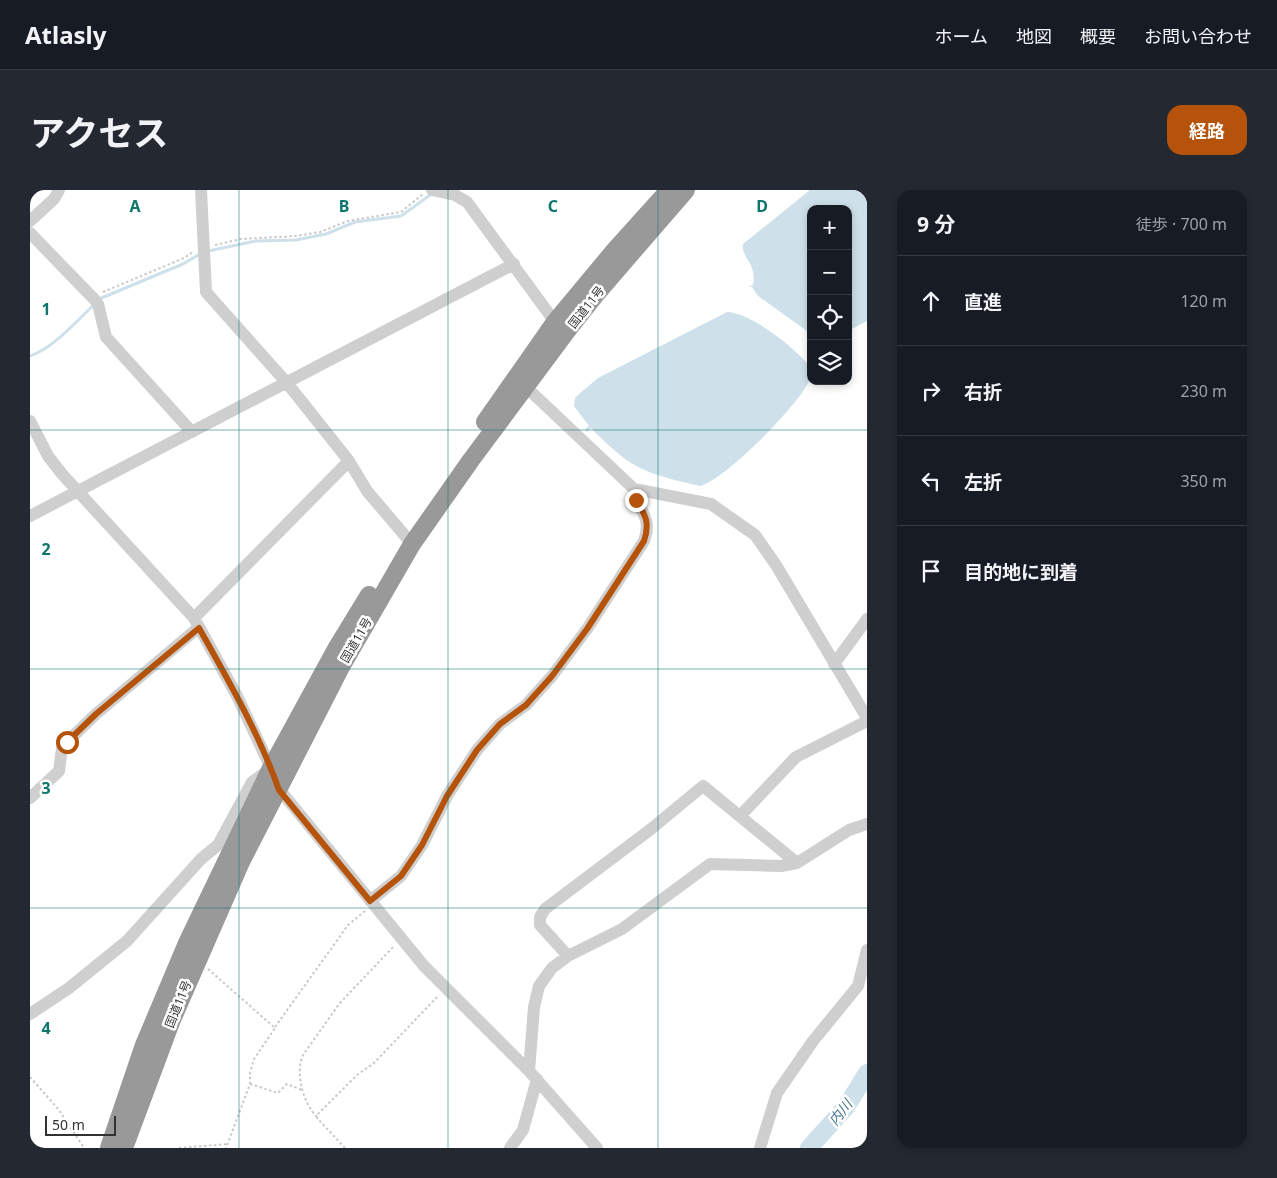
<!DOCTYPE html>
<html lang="ja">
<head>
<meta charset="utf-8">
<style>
  body { margin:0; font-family:"Noto Sans","Noto Sans JP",sans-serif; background:#242831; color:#f1f3f6 }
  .controls { position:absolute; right:15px; top:15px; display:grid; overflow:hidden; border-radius:10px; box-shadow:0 2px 8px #0003 }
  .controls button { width:45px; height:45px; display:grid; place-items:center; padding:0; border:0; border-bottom:1px solid #363941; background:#171b24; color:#f1f3f6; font:25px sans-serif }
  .scale { position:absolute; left:15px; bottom:12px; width:71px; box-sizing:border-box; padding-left:5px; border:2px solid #323232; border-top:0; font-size:14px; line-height:18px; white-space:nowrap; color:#323232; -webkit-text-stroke:4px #fff; paint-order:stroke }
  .stop { position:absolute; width:15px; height:15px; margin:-11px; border:4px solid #b45309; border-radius:50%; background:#fff }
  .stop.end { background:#b45309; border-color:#fff; box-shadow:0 1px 5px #0008 }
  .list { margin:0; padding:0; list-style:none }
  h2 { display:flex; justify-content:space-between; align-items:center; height:65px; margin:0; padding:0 20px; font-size:21px }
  h2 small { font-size:16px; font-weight:400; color:#9ea1a6 }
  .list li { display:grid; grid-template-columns:32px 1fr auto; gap:15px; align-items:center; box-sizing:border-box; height:90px; padding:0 20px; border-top:1px solid #363941 }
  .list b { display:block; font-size:19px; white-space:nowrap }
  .list em { font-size:16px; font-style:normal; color:#9ea1a6 }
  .icon { flex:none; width:28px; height:28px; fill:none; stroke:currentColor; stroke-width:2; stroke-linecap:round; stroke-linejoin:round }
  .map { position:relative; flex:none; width:837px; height:958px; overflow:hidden; border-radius:15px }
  header { display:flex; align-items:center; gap:30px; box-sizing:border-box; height:70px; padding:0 25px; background:#171b24; border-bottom:1px solid #363941 }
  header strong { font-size:24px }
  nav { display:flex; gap:28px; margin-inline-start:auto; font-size:18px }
  .intro { display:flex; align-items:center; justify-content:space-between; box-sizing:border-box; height:120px; padding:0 30px }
  h1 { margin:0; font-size:35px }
  .button { padding:12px 22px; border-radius:15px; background:#b45309; color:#fff; font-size:18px; font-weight:700 }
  main { display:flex; gap:30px; padding:0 30px }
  aside { flex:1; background:#171b24; border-radius:15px; box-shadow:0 2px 8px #0003 }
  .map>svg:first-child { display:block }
  .water { fill:#cee0e9 }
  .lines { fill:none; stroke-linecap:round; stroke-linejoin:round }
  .stream { stroke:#cee0e9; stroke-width:3 }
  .river { stroke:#cee0e9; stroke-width:18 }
  .path { stroke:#c9c9c9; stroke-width:2; stroke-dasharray:2.5 2.5; stroke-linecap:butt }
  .minor { stroke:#cfcfcf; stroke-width:12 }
  .highway { stroke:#999; stroke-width:18 }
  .route { stroke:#b45309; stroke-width:6 }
  .grid { fill:none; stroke:#0f766e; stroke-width:1; stroke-opacity:0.55 }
  .labels { text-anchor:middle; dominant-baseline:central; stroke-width:5; stroke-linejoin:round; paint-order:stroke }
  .street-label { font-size:12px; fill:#323232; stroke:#fff }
  .water-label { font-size:14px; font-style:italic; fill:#46758e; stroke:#fff }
  .grid-label { font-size:16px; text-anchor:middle; font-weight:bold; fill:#0f766e; stroke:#fff; stroke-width:5; stroke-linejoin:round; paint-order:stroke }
</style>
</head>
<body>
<header>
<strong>Atlasly</strong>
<nav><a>ホーム</a><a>地図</a><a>概要</a><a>お問い合わせ</a></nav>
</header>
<div class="intro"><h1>アクセス</h1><a class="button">経路</a></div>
<main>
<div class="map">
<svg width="837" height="958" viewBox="0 0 837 958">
  <rect width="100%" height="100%" fill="#fff"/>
  <path class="water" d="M780,0h57v131l-19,10v-122h-37v125l-53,-38 -6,-9h-4l5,-2c4,-23 -12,-26 -10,-41z
    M697,122c23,0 70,37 84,56 0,3 0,8 -1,11 -10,25 -85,101 -110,107 -55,-13 -68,-16 -109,-58l-4,4 -2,-3 4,-3 -15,-20 1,-8 4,-4 19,-16z"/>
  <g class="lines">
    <path class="stream" d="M178,61l48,-10 40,-1 30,-6 29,-12 46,-6 32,-23
      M69,109l84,-35 17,-10
      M0,166c25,-9 45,-34 65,-52"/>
    <path class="river" d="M779,958l37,-41 21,-34"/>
    <path class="path" d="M185,55l26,-6 55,-3 24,-4 28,-11 53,-9 22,-18
      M73,102l81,-34 10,-7
      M178,779l67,59 -21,31 -4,14v11l-24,64
      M245,837l73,-102 17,-14
      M0,887l29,33 25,38
      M220,894l28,9 9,-9 15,6
      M287,927c-14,-14 -22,-44 -14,-62l36,-51 55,-58
      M149,958l49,-4
      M315,958l-28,-30 1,-4 39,-39 17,-12 65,-68"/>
    <path class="minor" d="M171,0l5,102 81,91 62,78 18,30 45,53
      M402,0l23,5 12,7 88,120 6,5
      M0,31l24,-22 5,-9
      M0,43l64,66 4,5 8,33 86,95
      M496,197l108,102 77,15 44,31 21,30 91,153
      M0,231l18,35 14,18 132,144 43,78 34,72 8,21 145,177 105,105 68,77
      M0,326l484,-252
      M164,428l155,-157
      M804,474l33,-45
      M0,608l29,-27 3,-23 5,-6 29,-28 103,-87
      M710,626l56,-59 71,-36
      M340,711l31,-25 21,-31 25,-49 30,-46 23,-26 26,-19 26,-29 35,-47 57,-88c9,-25 -6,-29 -10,-52
      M538,766l-28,-31v-8l5,-8 106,-80 52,-43 94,77
      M0,824l39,-26 58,-47 74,-82 17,-14 34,-63 18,-13
      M499,881l5,-64 5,-21 13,-18 16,-12 54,-27 88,-65 71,2 16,-3 52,-33 18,-6
      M480,958l13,-18 14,-51
      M730,958l17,-55 36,-52 45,-55 9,-36"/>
    <path class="highway" d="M455,232l70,-100 59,-71 55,-61
      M79,958l35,-103 43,-102 84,-175 65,-119 33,-54
      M94,958l47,-126 70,-160 100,-195 71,-123 59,-84 96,-129 30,-38 89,-103"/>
  </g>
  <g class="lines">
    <path class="route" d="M37,552l29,-28 103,-86c29,52 60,105 80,162l91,111 31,-25 21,-31 25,-49 30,-46 23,-26 26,-19 26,-29 35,-47 57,-88c6,-18 2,-25 -8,-41"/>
  </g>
  <path class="grid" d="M209,0v958M418,0v958M628,0v958M0,240h837M0,479h837M0,718h837"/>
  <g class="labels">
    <g class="street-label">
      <text transform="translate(556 117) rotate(-52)">国道11号</text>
      <text transform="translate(326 450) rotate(-60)">国道11号</text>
      <text transform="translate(148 814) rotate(-68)">国道11号</text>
    </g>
    <g class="water-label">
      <text transform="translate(810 922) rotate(-52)">内川</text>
    </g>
  </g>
  <g class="grid-label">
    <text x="105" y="22">A</text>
    <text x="314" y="22">B</text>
    <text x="523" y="22">C</text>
    <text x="732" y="22">D</text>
    <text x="16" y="125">1</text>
    <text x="16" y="365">2</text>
    <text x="16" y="604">3</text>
    <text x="16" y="844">4</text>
  </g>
</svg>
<div class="controls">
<button>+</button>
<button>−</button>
<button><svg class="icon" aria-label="locate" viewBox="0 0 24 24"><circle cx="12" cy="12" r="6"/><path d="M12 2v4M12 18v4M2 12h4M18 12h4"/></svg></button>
<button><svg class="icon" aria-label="layers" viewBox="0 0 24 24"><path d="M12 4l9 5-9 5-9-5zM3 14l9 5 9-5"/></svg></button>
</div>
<div class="scale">50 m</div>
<div class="stop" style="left:37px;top:552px"></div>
<div class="stop end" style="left:606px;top:310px"></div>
</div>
<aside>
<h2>9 分<small>徒歩 · 700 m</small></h2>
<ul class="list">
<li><svg class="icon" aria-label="ahead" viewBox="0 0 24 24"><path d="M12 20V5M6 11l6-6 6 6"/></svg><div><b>直進</b></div><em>120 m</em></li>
<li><svg class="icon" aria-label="right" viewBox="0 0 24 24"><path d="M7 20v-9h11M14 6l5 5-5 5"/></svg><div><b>右折</b></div><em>230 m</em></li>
<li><svg class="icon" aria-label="left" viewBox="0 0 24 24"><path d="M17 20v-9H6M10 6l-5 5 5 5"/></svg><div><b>左折</b></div><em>350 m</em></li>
<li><svg class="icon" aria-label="arrive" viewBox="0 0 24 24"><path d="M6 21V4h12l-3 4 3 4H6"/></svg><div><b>目的地に到着</b></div></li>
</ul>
</aside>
</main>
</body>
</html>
